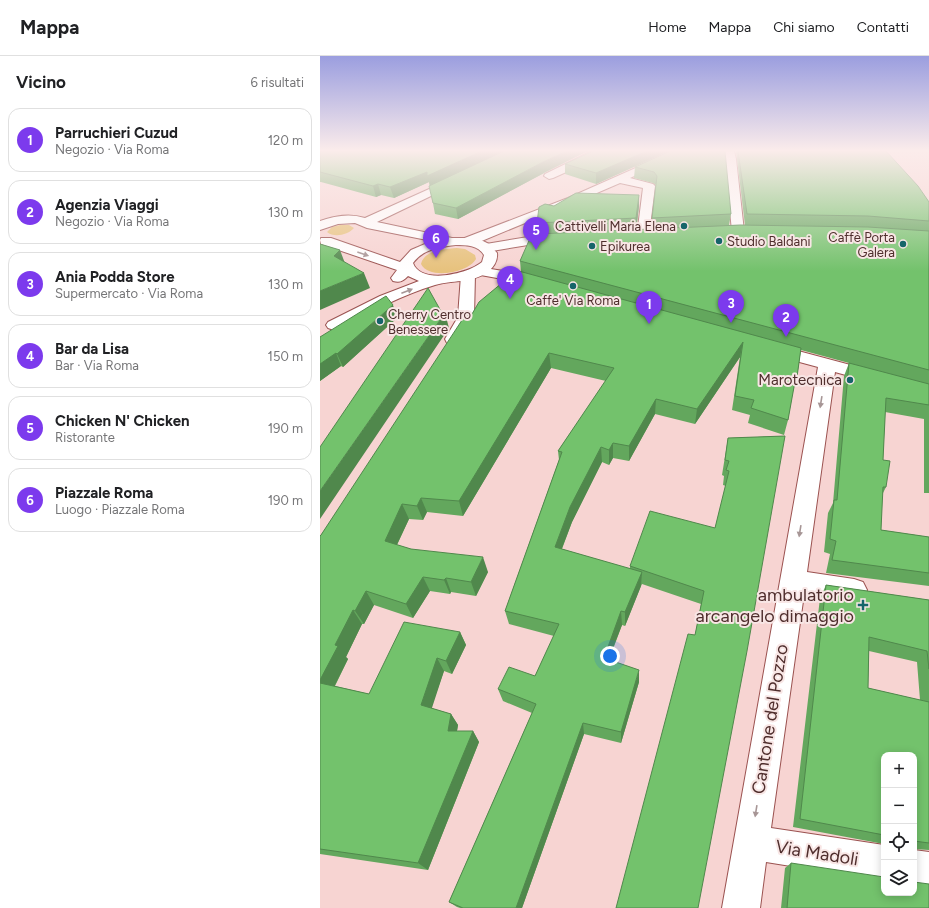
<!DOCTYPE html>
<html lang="it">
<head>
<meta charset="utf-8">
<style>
  body { margin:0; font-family:Figtree,sans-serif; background:#f6f6f6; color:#202124 }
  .controls { position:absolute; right:12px; bottom:12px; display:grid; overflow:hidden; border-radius:8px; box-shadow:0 2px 10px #0003 }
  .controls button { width:36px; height:36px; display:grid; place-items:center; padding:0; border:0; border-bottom:1px solid #e0e0e0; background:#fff; color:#202124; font:20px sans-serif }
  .you { position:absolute; left:290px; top:600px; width:14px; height:14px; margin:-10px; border:3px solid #fff; border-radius:50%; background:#1a73e8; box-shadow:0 0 0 6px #1a73e833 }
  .badge { display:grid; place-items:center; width:26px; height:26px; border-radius:50%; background:#7c3aed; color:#fff; font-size:13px; font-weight:700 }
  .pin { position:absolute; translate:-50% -33px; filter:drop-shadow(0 1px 2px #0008) }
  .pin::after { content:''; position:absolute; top:21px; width:14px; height:12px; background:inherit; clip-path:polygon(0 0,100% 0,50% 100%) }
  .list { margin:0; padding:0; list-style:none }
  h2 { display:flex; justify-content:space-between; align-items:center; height:52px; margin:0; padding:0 16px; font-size:17px }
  h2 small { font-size:13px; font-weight:400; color:#757577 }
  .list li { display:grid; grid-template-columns:26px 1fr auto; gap:12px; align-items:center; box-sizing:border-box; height:64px; margin:0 8px 8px; padding:0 8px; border:1px solid #e0e0e0; border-radius:12px }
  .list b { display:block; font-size:15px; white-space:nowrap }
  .list p { margin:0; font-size:13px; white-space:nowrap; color:#757577 }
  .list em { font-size:13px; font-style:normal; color:#757577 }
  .icon { flex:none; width:22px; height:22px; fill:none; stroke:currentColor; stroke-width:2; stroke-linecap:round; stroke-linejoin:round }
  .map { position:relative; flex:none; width:609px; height:852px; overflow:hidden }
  header { display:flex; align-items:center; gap:24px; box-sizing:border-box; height:56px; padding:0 20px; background:#fff; border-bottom:1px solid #e0e0e0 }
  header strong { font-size:19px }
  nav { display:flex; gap:22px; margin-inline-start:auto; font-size:14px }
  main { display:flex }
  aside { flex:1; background:#fff }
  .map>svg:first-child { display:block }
  .green { fill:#e7c27d }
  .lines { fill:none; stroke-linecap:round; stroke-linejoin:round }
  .minor-casing { stroke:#9b5250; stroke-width:2 }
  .major-casing { stroke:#9b5250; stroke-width:2 }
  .minor { fill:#fff; fill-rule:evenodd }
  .major { fill:#fff; fill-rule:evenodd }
  .wall { fill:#63a75d; fill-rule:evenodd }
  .shaded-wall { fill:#50884c }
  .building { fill:#73c26c; stroke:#50884c }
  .oneway { fill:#a79696 }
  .poi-dot { fill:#16656a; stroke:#f8e6e5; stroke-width:1.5 }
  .labels { text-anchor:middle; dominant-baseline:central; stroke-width:4; stroke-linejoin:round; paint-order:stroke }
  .far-poi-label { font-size:13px; fill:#4f2e2d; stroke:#f8e6e5; text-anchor:start }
  .poi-label { font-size:15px; fill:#4f2e2d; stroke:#f8e6e5; text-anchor:end }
  .near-poi-label { font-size:18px; fill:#4f2e2d; stroke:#f8e6e5; text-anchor:end }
  .near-street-label { font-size:18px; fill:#4f2e2d; stroke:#f8e6e5 }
</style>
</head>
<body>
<header>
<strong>Mappa</strong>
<nav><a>Home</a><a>Mappa</a><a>Chi siamo</a><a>Contatti</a></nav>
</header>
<main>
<aside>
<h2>Vicino<small>6 risultati</small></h2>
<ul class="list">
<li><span class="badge">1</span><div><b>Parruchieri Cuzud</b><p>Negozio · Via Roma</p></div><em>120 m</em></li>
<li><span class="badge">2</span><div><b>Agenzia Viaggi</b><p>Negozio · Via Roma</p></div><em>130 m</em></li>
<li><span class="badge">3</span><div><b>Ania Podda Store</b><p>Supermercato · Via Roma</p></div><em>130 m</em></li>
<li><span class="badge">4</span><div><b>Bar da Lisa</b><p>Bar · Via Roma</p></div><em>150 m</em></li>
<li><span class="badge">5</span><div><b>Chicken N' Chicken</b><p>Ristorante</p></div><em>190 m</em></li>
<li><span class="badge">6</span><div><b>Piazzale Roma</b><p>Luogo · Piazzale Roma</p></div><em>190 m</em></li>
</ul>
</aside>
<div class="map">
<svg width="609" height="852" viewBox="0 0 609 852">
  <rect width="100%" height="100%" fill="#f7d4d2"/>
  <path class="green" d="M20,169h9l5,3c-6,7 -20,10 -27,4l5,-5z
    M137,192l8,1 10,6 1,4c-8,14 -47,21 -55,5 3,-14 24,-15 36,-16z"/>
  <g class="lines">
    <defs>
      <path id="minor" d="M272,95h12l-9,8 -42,19 -4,1 -5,-3 1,-2z
        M354,95h14l-58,27 23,6 2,2 -6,49 -1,3h-10l-1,-3 6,-47 -23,-5 -44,19 -104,43h-10l-2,-3 2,-3 106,-41z
        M404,95h10l2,8 8,72 -1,3h-10l-1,-3z
        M238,179l5,1 2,3 -2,3 -35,3 -42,7 -5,-1 -2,-3 2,-3 5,-1 42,-7z
        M159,211l30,5 34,9 2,3 -2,3 -5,1 -30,-8 -33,-6 -1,43 -15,26 -6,1 -6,-1 -2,-4 13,-22 3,-42 2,-3h9l2,-4z
        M452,288l157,42v12l-94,-26 -28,200 47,7 9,3 4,8 -4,8 -9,3 -50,-7 -33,234 113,17v36l-118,-19 -6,46h-38l96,-541 -52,-14 -3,-4 3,-4z
        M594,794l15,2v36l-15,-2z"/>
      <path id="major" d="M138,120l5,3 -1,2 -85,41 75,16h19l12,3 6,3 8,9c1,8 -4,16 -11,20 -15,10 -34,7 -51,12 -33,10 -65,27 -95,43l-6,2 -6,-2 -2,-3 2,-3 52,-26 39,-15 -11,-5c-5,5 -8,7 -15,5l-2,-3 6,-8 -76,-26 -1,-4 1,-2h10l69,24 11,-12 21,-9 -65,-13 -12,-5 -17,1 -18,6v-9c15,-5 29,-8 45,-3zM136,189c10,0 22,0 28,10l-2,7c-14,12 -61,23 -69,1 10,-14 27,-16 43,-18z"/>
    </defs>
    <use href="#minor" class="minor-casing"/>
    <use href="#major" class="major-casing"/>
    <use href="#minor" class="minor"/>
    <use href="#major" class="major"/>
  </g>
  <path class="wall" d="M0,95l224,22 -86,46 -23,-5 -6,-32 -35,16 -13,-3 -5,2 -55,-15h-1z
    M349,95l-73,33 -31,-10v-10z
    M350,95l61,63 -2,11h16l-9,-74h150l43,51v291h-5v-74l-39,-7 -2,48 3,27 -4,8 -1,35 48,7v49l-103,-13 4,-19 -6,-2 4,-39 5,-10 11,-127 5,-13 -48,-13 -4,27 -4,14 -5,29 -4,15 -36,-12 2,-8 -18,-5 8,-53 -45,67 -40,-10 -26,47 -16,-3 -4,7 -7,-3 -30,60 -10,27 68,20v-3l85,-38 11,-42 -3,-1 1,-9 -2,-1 6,-37 57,-2 -90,199 6,-31 -59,-20 -1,2 -16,40 -3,-1 -13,35 30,22 -18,61 -37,-9 -62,174h-62l-3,-1 -8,-5 83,-189 -29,-12 -5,-12 37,-13 19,-40 -45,-12 -4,-13 54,-151 -1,-9 48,-70 -55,-13 -88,148 -36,-4 -4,8 -14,-1 -12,26 14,4 77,23 -12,24 -25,-4 -1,2 -20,-3 -17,27 -39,-13 -10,19h-2l-16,33 2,2 -13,27 34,8 91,-62 6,13 -14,29 -8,-3 -13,37 20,6 7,11 -1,6h16l6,11 -51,128 -108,-16v-318l1,-1 151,-221 49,-42 -1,-11 16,-25 3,-2 -2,-11 17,-17 85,-11v11l-3,24 16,-1v-11l4,-33 -3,-2 -19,-5 1,-11z
    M77,262l-54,49 -2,-1 -21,15v-44z
    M506,529l103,15v250l-15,-1v-94h-30v89l-91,-17 27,-229zM549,595l48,11 3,38 -52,-12z
    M471,807l138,45h-148l4,-40z"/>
  <path class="shaded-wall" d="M162,95h24l-76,35 -1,-4 -35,16 -4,-11 37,-15z
    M247,95h21l-44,22 -86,46 -2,-11 87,-46z
    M327,95h22l-73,33v-11z
    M58,128l3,11 -5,2 -3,-11z
    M319,139v11l-3,25v-13z
    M20,194l6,16 -12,-10z
    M44,217l6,15 -50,22v-19z
    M73,249l4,13 -54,49 -6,-13z
    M125,257l4,15 -129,191v-28z
    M423,286l-3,15 -45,67 2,-15z
    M16,297l5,13 -21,15v-17z
    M229,297l2,15 -88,148 -4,-15z
    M336,343l-1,15 -26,47v-15z
    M293,387v15l-4,7v-15z
    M281,391l1,15 -30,60 -15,39 -2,-14 15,-40z
    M101,442l6,14 -4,8 -6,-14z
    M82,448l7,15 -17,36 -7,-14z
    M163,501l5,15 -12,24 -5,-14z
    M322,516l-1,14 -16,40v-14z
    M103,521l7,14 -17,27 -7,-14z
    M126,522l5,14 -1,2 -6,-14z
    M46,535l8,14 -10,19 -9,-13z
    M33,554l9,14 -16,33 2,2 -18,36 -10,-11v-4l15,-35z
    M301,555l1,14 -18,46v-13z
    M140,576l6,13 -14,29 -6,-13z
    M117,602l7,13 -15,46 -8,-12z
    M319,614v12l-18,61v-11z
    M131,658l7,11 -3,17 -7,-11z
    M263,667l1,11 -62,174h-6z
    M153,675l6,11 -51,128 -10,-7z"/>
  <path class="building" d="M0,95h162l-55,25v-4l-37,15 -12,-3 -5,2 -53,-14z
    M184,95h63l-24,11 -87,46 -23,-5 -4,-17z
    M273,95h54l-51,22 -31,-9z
    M350,95h55l6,63 -79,4 5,-42 -3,-4 -19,-5z
    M418,95h148l32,35 11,16v19l-61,-5 -121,-2z
    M256,137l63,2 -3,23 -99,5 2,-16 6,-3 9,2z
    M420,169l128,2 61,4v139l-409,-109 11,-25h5l1,-2z
    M0,188l20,6 -6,6 30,17 -44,18z
    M195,214l286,78 -4,29 -1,-1 -8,44 -37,-12 3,-8 -19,-4 8,-54 -46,67 -41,-10 -27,47 -16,-3 -4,7 -8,-3 -31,60 -15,40 87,25 -17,40 -4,-1 -17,47 35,12 -18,62 -38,-9 -67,185h-53l-14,-6 87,-198 -38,-15 11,-22 26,9 24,-52 -54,-13 57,-159 -4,-1 56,-83 -65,-15 -90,148 -38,-3 -4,8 -15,-2 -17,37 26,8 72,8 -12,25 -25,-4 -2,2 -21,-3 -17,27 -40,-13 -11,20 -2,-1 -18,35 3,1 -18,34v-144l1,-1 145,-221h6l7,-12 35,-29z
    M108,232l14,25h3l-125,178v-44z
    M66,240l7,9 -56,49 -1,-1 -16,11v-27z
    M529,307l80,21v21l-43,-7 -3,62 7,1 -4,26h-3l-2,43 48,7v36l-97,-13 4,-19 -6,-2 4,-39h3z
    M465,380l-38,215 -49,257h-82l72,-274 7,1 9,-44 -74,-25 20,-55 65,17 14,-57 -3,-1 3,-9 -4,-1 3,-22z
    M506,529l103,15v69l-2,-18 -58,-14 -1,51 61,14v141l-15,-2v-86h-30v80l-84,-16z
    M84,566l56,10 -14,29 -9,-3 -16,47 30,9 -3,17h25l-55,132 -98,-14v-166l49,11z
    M471,807l93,14v16h30v-11l15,2v24h-142z"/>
  <defs><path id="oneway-solid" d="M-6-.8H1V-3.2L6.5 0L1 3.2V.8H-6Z"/></defs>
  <g class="oneway">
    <use href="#oneway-solid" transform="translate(43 198) rotate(19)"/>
    <use href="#oneway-solid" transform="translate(87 235) rotate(-21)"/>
    <use href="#oneway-solid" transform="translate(501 346) rotate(99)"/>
    <use href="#oneway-solid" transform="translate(480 475) rotate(99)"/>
    <use href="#oneway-solid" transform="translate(436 755) rotate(99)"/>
  </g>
  <linearGradient id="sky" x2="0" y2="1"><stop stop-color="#9b9edf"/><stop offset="0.44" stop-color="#fbeceb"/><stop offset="1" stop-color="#fbeceb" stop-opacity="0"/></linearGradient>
  <rect width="609" height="215" fill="url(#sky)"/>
  <g class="poi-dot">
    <circle cx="364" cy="170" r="4"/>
    <circle cx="399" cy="185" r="4"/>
    <circle cx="583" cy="188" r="4"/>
    <circle cx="272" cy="190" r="4"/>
    <circle cx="253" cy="230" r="4"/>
    <circle cx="60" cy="265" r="4"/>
    <circle cx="530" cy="324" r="4"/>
    <path d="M541 543h4v4h4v4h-4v4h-4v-4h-4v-4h4z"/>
  </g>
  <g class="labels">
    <g class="far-poi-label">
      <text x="356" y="170" text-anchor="end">Cattivelli Maria Elena</text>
      <text x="575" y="181" text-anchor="end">Caffè Porta<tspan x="575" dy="15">Galera</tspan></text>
      <text x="407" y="185">Studio Baldani</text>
      <text x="280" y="190">Epikurea</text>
      <text x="253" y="244" text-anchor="middle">Caffe' Via Roma</text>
      <text x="68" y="258">Cherry Centro<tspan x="68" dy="15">Benessere</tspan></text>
    </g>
    <g class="poi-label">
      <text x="522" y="324">Marotecnica</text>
    </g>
    <g class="near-poi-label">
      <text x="534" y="539">ambulatorio<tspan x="534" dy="21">arcangelo dimaggio</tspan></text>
    </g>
    <g class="near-street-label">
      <text transform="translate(450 663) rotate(-81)">Cantone del Pozzo</text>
      <text transform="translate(497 797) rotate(9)">Via Madoli</text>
    </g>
  </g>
</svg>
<div class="controls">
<button>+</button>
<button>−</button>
<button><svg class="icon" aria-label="locate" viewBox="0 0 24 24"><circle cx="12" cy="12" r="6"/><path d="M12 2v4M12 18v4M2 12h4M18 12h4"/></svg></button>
<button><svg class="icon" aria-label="layers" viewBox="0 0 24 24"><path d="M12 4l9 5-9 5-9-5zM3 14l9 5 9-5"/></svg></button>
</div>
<div class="you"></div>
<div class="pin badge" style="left:329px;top:268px">1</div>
<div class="pin badge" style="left:466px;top:281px">2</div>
<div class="pin badge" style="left:411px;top:267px">3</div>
<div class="pin badge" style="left:190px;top:243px">4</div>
<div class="pin badge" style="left:216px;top:194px">5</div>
<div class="pin badge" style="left:116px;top:202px">6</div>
</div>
</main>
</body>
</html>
